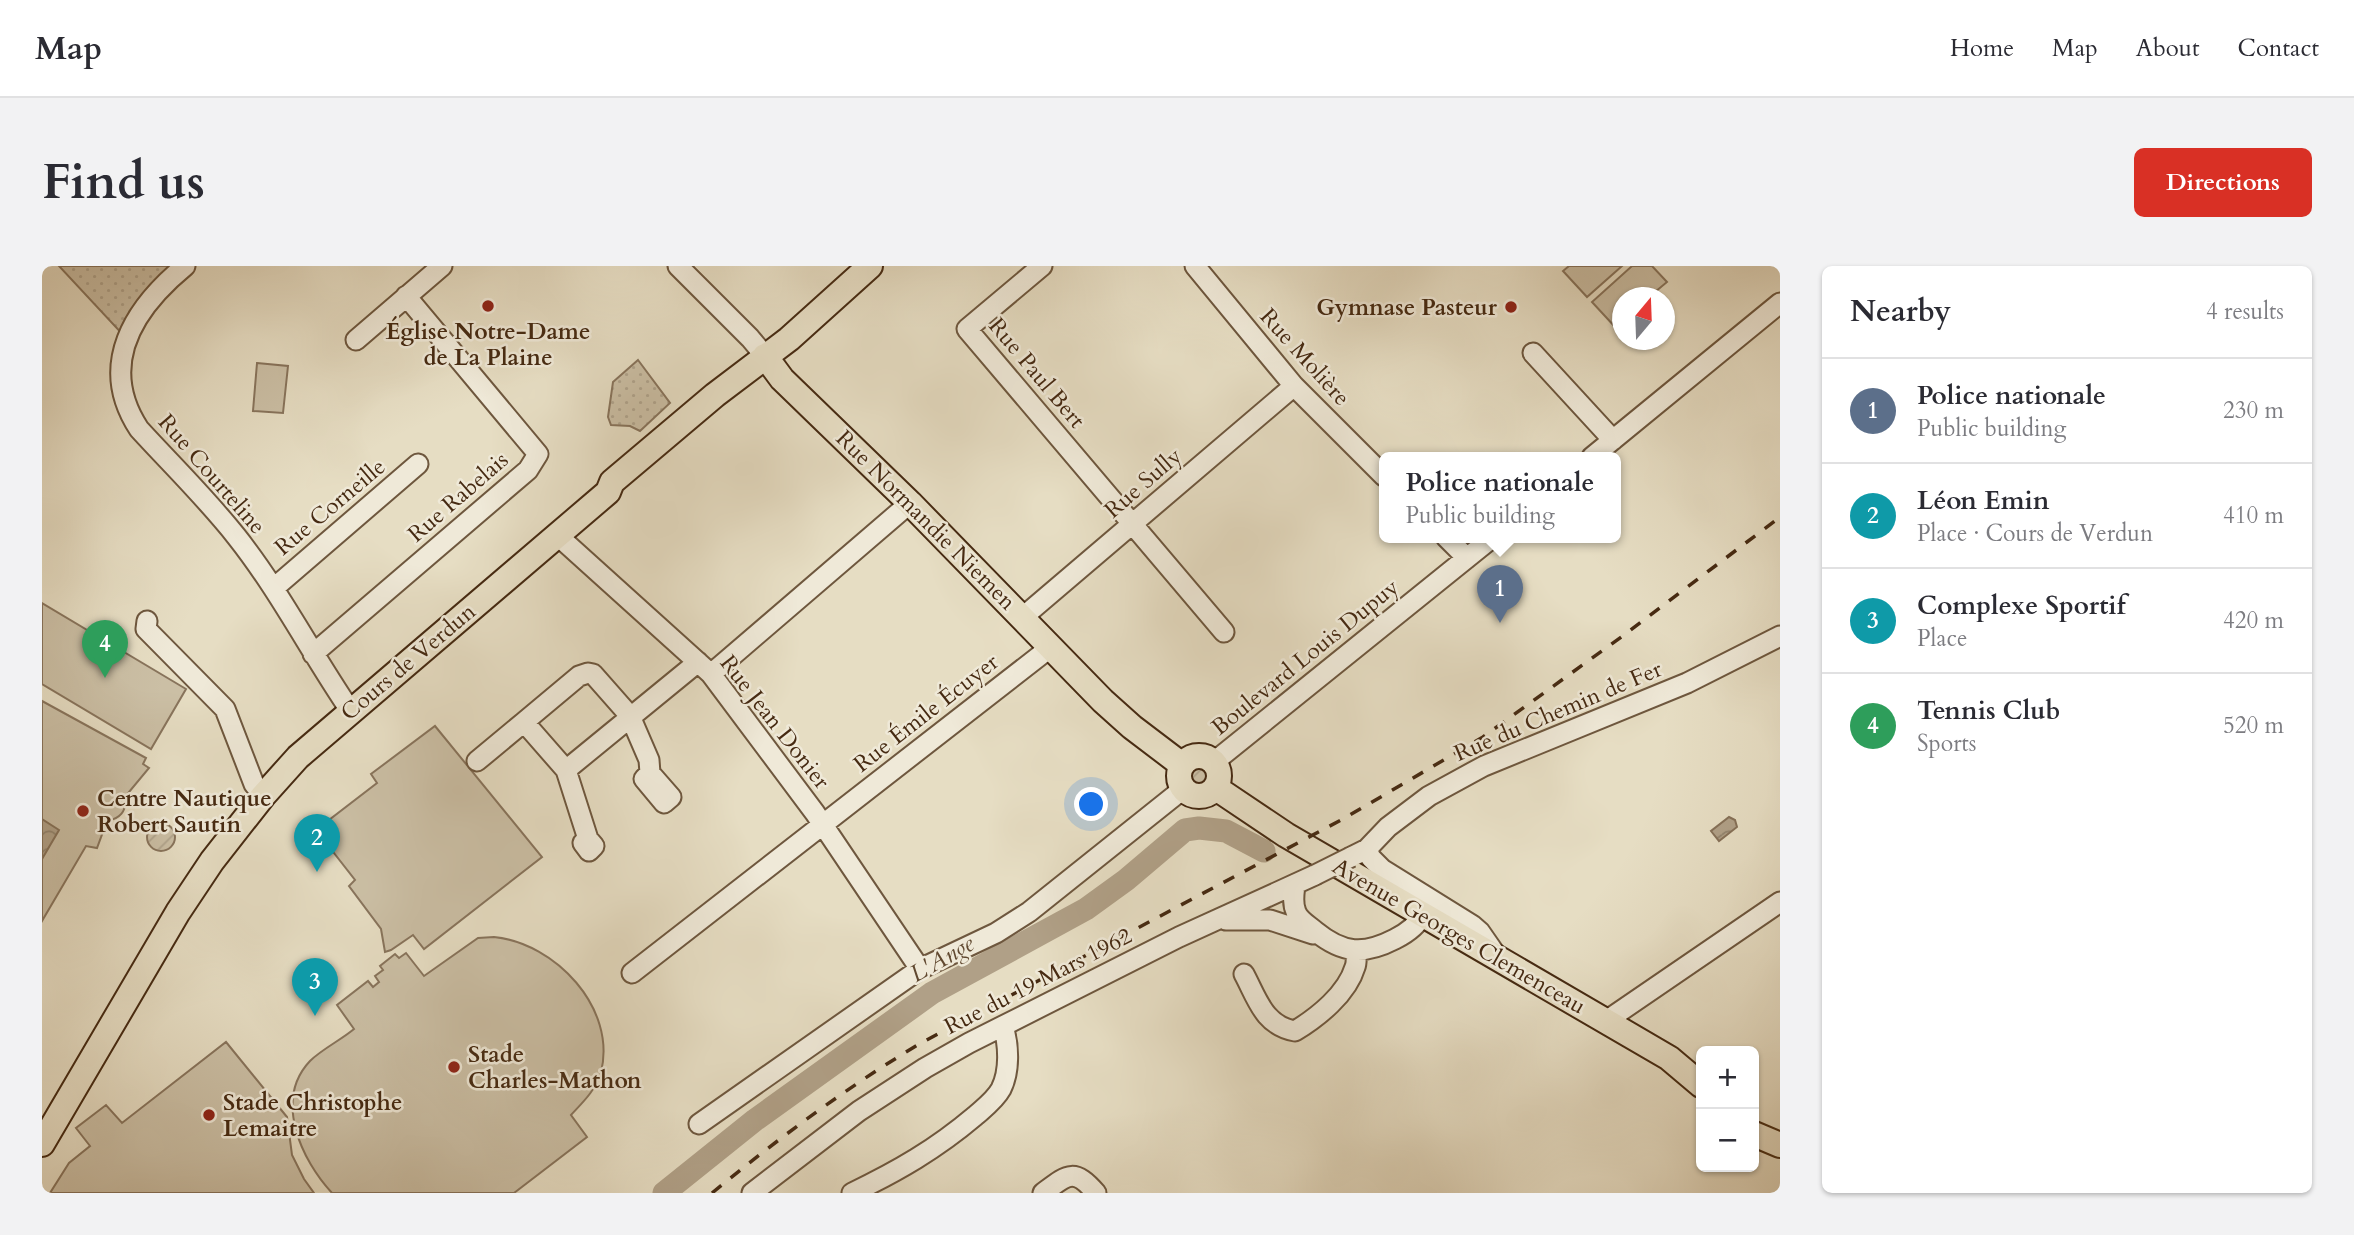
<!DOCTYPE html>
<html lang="en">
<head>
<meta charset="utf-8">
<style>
  body { margin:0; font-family:Cardo,serif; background:#f2f2f3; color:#2b2b33 }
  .controls { position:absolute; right:21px; bottom:21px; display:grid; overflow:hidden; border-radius:10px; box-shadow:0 2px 5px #0004 }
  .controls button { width:63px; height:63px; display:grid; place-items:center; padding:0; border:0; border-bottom:2px solid #e1e1e2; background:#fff; color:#2b2b33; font:35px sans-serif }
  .compass { position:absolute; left:1570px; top:21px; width:63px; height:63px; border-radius:50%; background:#fff; box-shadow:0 2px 5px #0004; rotate:19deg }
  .you { position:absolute; left:1050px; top:539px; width:24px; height:24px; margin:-18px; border:5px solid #fff; border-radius:50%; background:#1a73e8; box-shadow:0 0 0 10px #1a73e833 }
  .badge { display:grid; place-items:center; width:46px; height:46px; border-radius:50%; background:#d93025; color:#fff; font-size:23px; font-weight:700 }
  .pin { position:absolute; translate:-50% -58px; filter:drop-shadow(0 2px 4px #0008) }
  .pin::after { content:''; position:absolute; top:37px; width:24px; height:21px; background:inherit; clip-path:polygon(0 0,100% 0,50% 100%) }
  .popup { position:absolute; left:1337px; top:186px; width:242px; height:91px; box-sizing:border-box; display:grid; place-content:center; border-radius:10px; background:#fff; filter:drop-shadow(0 2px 5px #0005); font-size:23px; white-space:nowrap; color:#7c7c81 }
  .popup b { font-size:26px; color:#2b2b33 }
  .popup::after { content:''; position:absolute; left:50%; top:100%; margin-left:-14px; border:14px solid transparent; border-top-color:#fff }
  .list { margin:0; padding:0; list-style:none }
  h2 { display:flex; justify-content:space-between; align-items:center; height:91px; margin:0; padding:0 28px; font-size:30px }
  h2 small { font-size:23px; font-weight:400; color:#7c7c81 }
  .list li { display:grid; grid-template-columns:46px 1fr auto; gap:21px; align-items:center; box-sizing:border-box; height:105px; padding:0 28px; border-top:2px solid #e1e1e2 }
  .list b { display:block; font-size:26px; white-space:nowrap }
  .list p { margin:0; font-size:23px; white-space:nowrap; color:#7c7c81 }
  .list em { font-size:23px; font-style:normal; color:#7c7c81 }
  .map { position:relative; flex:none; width:1738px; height:927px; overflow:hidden; border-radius:10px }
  header { display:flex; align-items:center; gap:42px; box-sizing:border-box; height:98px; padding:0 35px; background:#fff; border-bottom:2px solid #e1e1e2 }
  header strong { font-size:33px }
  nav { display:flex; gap:38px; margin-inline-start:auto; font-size:24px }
  .intro { display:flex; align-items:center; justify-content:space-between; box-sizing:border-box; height:168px; padding:0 42px }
  h1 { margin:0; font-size:49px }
  .button { padding:18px 32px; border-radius:10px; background:#d93025; color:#fff; font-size:24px; font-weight:700 }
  main { display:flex; gap:42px; padding:0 42px }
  aside { flex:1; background:#fff; border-radius:10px; box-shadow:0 2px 5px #0004 }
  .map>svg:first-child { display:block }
  .grass { fill:url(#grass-dots); stroke:#88745c; stroke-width:2 }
  .garden { fill:url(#garden-furrows); stroke:#88745c; stroke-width:2 }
  .pitch { fill:#cbbfa5; stroke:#88745c; stroke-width:2 }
  .water { fill:url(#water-waves); stroke:#867158; stroke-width:2 }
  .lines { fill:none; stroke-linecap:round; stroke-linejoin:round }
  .river { stroke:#b0a087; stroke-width:23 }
  .minor-casing { stroke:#6e573e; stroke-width:23 }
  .major-casing { stroke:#462a12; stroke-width:28 }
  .minor { stroke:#efe9d8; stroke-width:19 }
  .major { stroke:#e6ddc3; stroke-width:24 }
  .rail { stroke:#462a12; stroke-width:3.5; stroke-dasharray:12 12; stroke-linecap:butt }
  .minor-bridge-casing { stroke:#6e573e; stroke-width:23; stroke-linecap:butt }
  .minor-bridge { stroke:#efe9d8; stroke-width:19 }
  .poi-dot { fill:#8f2418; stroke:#efe9d8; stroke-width:2.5 }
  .labels { text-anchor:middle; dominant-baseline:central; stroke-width:5; stroke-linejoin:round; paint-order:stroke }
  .poi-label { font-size:23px; font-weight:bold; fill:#462a12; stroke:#efe9d8; text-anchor:start }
  .street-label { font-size:23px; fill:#462a12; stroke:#efe9d8 }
  .water-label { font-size:24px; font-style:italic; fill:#60482f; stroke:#efe9d8 }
</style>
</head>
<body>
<header>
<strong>Map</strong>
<nav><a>Home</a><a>Map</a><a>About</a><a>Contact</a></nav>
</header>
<div class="intro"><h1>Find us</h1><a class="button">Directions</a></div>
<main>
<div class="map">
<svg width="1738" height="927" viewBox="0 0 1738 927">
  <defs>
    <pattern id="grass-dots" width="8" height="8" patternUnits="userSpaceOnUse" patternTransform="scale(1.75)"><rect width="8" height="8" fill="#cbbfa5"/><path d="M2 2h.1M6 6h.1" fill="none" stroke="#b0a48d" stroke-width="1.8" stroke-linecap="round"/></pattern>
    <pattern id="garden-furrows" width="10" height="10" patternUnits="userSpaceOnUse" patternTransform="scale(1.75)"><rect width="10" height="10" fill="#cbbfa5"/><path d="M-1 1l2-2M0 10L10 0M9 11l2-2" fill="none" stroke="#b0a48d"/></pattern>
    <pattern id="water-waves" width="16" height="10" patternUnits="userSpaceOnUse" patternTransform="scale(1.75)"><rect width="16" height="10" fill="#b0a087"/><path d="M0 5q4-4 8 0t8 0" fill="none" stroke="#91836d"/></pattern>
  </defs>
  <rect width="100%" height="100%" fill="#e6ddc3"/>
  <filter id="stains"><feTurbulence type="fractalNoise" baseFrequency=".00286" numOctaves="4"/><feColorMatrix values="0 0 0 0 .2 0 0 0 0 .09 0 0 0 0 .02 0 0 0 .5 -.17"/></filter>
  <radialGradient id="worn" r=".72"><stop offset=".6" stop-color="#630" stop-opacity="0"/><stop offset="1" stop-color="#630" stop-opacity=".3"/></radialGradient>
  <path class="grass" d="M17,0h126l-59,72z
    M596,94l32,43 -30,28 -10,-5 -19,-1 -3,-8 5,-35z"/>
  <path class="garden" d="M1146 510a10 10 0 1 1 20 0a10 10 0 1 1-20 0Z
    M105 571a14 14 0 1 1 28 0a14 14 0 1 1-28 0Z"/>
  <path class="pitch" d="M1527,0h53l-35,31 -24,-26z
    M1590,0h20l15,16 -18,15 -27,1v24l-6,6 -24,-26z
    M215,97l31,3 -5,47 -30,-2z
    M0,337l144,86 -35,60 -109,-65z
    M0,435l104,57 -3,6 6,4 -25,30c4,13 -5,21 -17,23l-10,27 -11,-2 -44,75z
    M393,460l107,131 -118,92 -11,-14 -22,15 -6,2 -4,-23 -32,-43 6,-6 -39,-50 61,-47 -6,-9z
    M452,671c61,6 123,71 107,135 -5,18 -18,30 -30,43l16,22 -73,56h-182c-30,-32 -59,-93 -22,-132 12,-12 31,-21 44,-32l-17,-24 31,-24 5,6 6,-5 -4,-6 8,-6 -3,-4 15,-12 4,4 7,-5 18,23 54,-38z
    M184,776l61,75 5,38 12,24 10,14h-264l19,-30 21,-17 -14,-18 30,-23 16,18z"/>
  <path class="water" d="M1687,551l6,3 2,7 -18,14 -8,-10z
    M0,553l17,11 -17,29z"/>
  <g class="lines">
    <path class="river" d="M622,927l91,-73 177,-127 154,-84 40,-29 59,-50 14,-2 27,3 38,20"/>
    <defs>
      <path id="minor" d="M143,0c-51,42 -88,99 -46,163 32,35 67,69 97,107 43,54 75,117 114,174
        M636,0l72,72 15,18
        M1000,0l-75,63 257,303
        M1153,0l99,120 90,90
        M314,74l86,-74
        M1491,87l80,87
        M1550,191l188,-154
        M515,269l154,139 104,139 105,156
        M1404,271l21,21
        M232,322l144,-124
        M981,351l271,-231
        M105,355l-1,8 79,80 29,75 9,12
        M271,388l215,-184 10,-16 -132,-158
        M669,408l199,-171
        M435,495l47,-39
        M1172,496l279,-225
        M524,504l22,69 6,7 -5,5 -6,-8 5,-4
        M608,507l-6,6 20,24 7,-6 -21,-24 -1,-13 -19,-44 -37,-42 -5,-1 -9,3 -55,46 42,48 132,-108
        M1325,583l4,9 11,11 90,56 8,7 16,23
        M1309,591l16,-8 21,-22 41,-31 55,-30 203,-83 93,-47
        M1253,619c-1,9 -3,18 1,27 3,8 12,13 19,19 28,23 49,24 80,8 12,-6 22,-13 28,-25
        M1184,654h44l43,14
        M590,707l419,-326
        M1202,708c13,24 20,52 51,57 23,-14 52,-37 60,-64 2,-5 1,-11 1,-16
        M1564,755l174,-119
        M657,858l221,-155 76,-36 33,-21 154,-123
        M710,927l107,-82 66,-43 44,-25 210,-106 136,-62
        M810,927c46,-22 84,-44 123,-77 9,-8 20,-16 26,-27 9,-18 8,-44 2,-63
        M1001,927c24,-18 31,-26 53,0"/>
      <path id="major" d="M723,90l17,23 128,124 193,198 29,26 50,38
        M1137 510a20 20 0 1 1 40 0a20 20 0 1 1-40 0Z
        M1174,522l70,47 383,223 32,27
        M1712,868l26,11
        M0,878l136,-232 34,-51 51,-65 35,-39 310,-265 4,-10 103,-87 74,-56 81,-73"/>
    </defs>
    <use href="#minor" class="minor-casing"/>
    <use href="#major" class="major-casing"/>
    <use href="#minor" class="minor"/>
    <use href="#major" class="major"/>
    <path class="rail" d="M670,927c67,-55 135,-106 209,-150l422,-224 140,-82 141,-102 156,-118"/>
    <defs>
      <path id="minor-bridge" d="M1273,609l36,-18"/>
    </defs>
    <use href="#minor-bridge" class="minor-bridge-casing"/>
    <use href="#minor-bridge" class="minor-bridge"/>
  </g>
  <g class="poi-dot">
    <circle cx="446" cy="40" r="7"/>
    <circle cx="1469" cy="41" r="7"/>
    <circle cx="41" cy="545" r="7"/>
    <circle cx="412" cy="801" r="7"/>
    <circle cx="167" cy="849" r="7"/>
  </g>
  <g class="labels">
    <g class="poi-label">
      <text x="1455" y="41" text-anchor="end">Gymnase Pasteur</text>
      <text x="446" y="65" text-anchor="middle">Église Notre-Dame<tspan x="446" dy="26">de La Plaine</tspan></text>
      <text x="55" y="532">Centre Nautique<tspan x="55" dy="26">Robert Sautin</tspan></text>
      <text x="426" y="788">Stade<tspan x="426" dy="26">Charles-Mathon</tspan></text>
      <text x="181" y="836">Stade Christophe<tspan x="181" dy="26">Lemaitre</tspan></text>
    </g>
    <g class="street-label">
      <text transform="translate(1263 91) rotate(48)">Rue Molière</text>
      <text transform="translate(995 107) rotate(50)">Rue Paul Bert</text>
      <text transform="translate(170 208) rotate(49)">Rue Courteline</text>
      <text transform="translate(1101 217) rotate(-41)">Rue Sully</text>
      <text transform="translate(416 231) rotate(-41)">Rue Rabelais</text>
      <text transform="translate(288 241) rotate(-40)">Rue Corneille</text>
      <text transform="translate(884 254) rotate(45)">Rue Normandie Niemen</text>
      <text transform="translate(1263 391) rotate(-39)">Boulevard Louis Dupuy</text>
      <text transform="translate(366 396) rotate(-40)">Cours de Verdun</text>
      <text transform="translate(1516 445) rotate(-23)">Rue du Chemin de Fer</text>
      <text transform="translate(884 447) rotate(-38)">Rue Émile Écuyer</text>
      <text transform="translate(733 456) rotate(52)">Rue Jean Donier</text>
      <text transform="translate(1417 670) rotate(30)">Avenue Georges Clemenceau</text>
      <text transform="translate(996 715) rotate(-27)">Rue du 19 Mars 1962</text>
    </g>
    <g class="water-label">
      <text transform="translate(900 693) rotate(-30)">L'Ange</text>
    </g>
  </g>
  <rect width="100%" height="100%" filter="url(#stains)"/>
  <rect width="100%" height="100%" fill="url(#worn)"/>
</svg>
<div class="controls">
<button>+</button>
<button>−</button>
</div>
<svg class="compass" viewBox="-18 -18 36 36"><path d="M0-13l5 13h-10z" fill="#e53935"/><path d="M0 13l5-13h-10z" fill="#7c7c81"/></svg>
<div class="you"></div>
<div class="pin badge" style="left:1458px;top:357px;background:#5c6f8a">1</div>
<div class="popup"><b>Police nationale</b>Public building</div>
<div class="pin badge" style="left:275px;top:606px;background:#0f9aa8">2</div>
<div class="pin badge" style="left:273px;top:750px;background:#0f9aa8">3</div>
<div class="pin badge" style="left:63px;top:412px;background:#2e9e5b">4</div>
</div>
<aside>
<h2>Nearby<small>4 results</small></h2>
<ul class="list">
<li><span class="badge" style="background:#5c6f8a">1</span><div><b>Police nationale</b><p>Public building</p></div><em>230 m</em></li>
<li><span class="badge" style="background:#0f9aa8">2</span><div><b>Léon Emin</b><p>Place · Cours de Verdun</p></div><em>410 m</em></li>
<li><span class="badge" style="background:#0f9aa8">3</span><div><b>Complexe Sportif</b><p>Place</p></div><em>420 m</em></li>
<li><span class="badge" style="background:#2e9e5b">4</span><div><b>Tennis Club</b><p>Sports</p></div><em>520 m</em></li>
</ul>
</aside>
</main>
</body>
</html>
